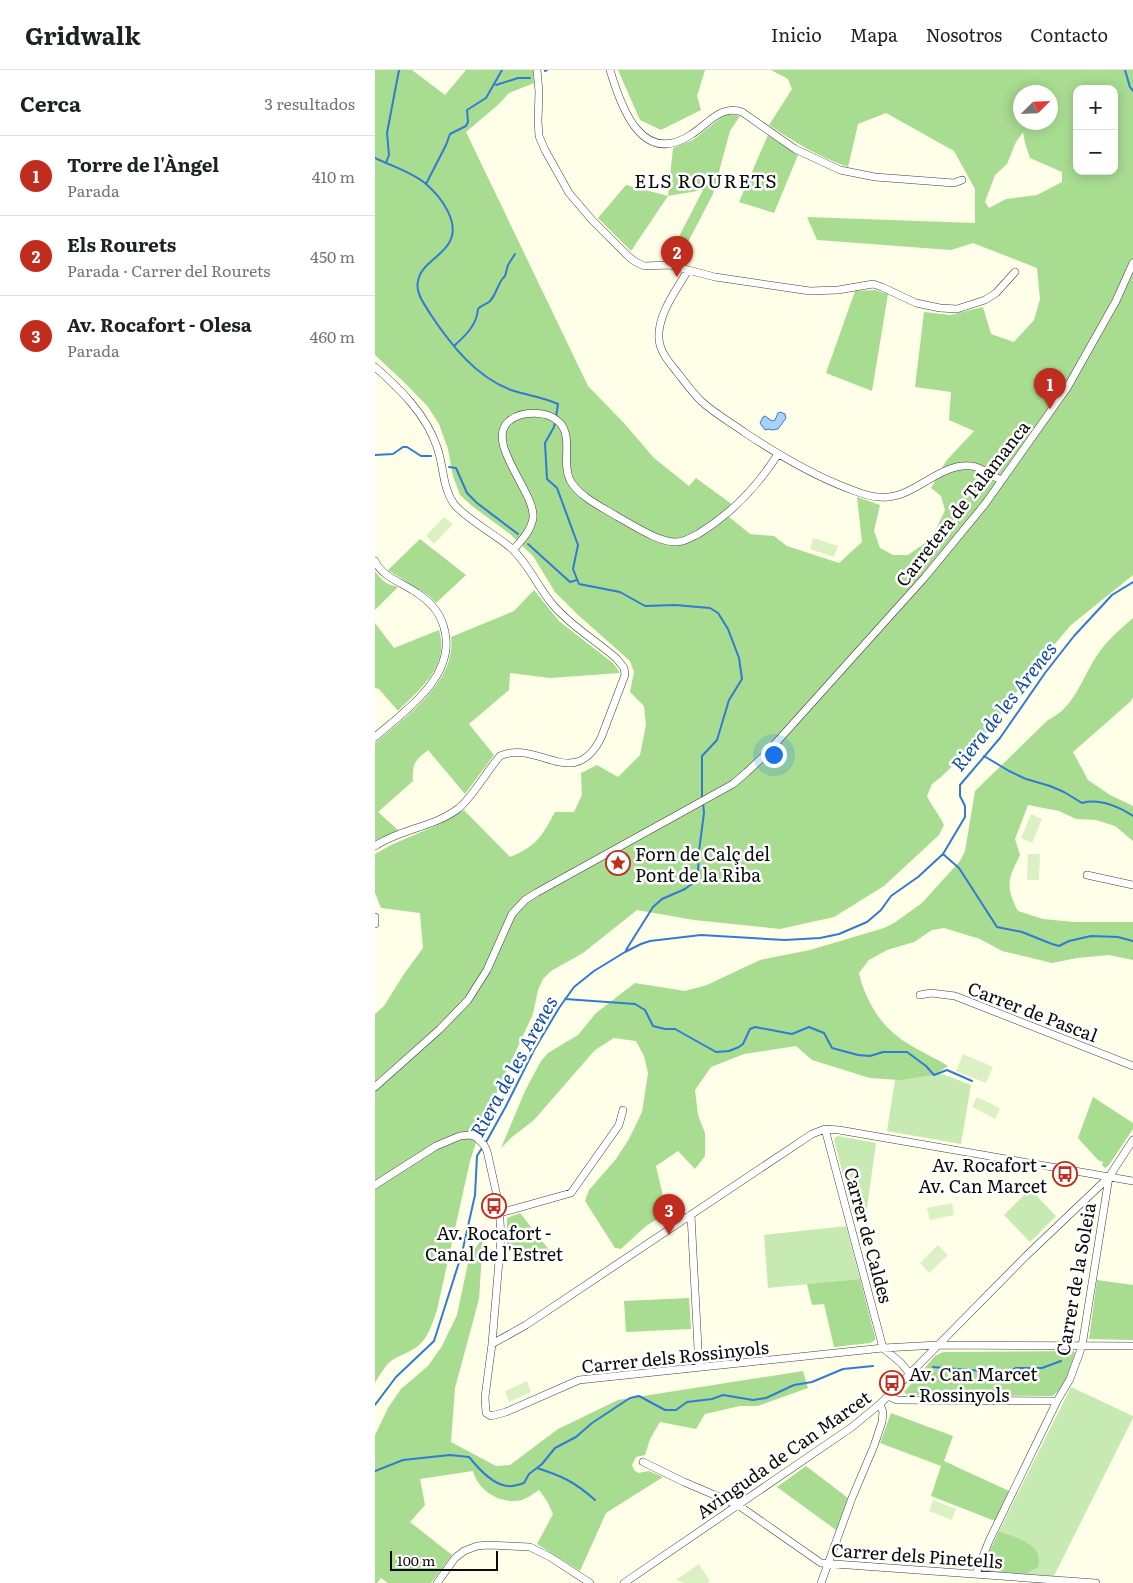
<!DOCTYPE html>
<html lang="es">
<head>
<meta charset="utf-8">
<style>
  body { margin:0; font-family:Literata,serif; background:#f6f6f6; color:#202124 }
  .controls { position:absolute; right:15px; top:15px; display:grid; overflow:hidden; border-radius:10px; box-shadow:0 2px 12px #0003 }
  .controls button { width:45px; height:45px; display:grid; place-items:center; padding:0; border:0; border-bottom:1px solid #e0e0e0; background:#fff; color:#202124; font:25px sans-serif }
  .compass { position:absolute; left:638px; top:15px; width:45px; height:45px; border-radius:50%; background:#fff; box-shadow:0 2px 12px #0003; rotate:66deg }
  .scale { position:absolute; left:15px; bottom:12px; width:108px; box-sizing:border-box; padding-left:5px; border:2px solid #0b0b0b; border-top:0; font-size:14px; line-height:18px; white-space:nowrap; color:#0b0b0b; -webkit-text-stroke:4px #fff; paint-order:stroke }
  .you { position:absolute; left:398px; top:684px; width:18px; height:18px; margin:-12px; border:4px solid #fff; border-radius:50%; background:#1a73e8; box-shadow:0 0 0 8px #1a73e833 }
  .badge { display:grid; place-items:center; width:32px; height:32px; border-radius:50%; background:#c02d1e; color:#fff; font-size:16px; font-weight:700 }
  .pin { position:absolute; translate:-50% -41px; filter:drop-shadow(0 1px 2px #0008) }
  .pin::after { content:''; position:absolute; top:26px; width:18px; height:15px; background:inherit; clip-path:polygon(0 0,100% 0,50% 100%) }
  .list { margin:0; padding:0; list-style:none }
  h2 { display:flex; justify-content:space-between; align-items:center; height:65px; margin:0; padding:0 20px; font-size:21px }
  h2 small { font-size:16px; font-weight:400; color:#757577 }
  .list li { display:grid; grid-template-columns:32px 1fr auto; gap:15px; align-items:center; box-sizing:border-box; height:80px; padding:0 20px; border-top:1px solid #e0e0e0 }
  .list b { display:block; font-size:19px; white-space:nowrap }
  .list p { margin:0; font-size:16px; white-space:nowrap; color:#757577 }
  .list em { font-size:16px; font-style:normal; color:#757577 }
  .map { position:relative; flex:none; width:758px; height:1513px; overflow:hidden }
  header { display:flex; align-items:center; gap:30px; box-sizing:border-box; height:70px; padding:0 25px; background:#fff; border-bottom:1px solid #e0e0e0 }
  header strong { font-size:24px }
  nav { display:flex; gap:28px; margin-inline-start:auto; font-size:18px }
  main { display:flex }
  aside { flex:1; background:#fff }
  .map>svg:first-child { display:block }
  .green { fill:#c7eab2 }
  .forest { fill:#a8dc91; fill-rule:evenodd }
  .pitch { fill:#dbf1c4 }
  .water { fill:#acd1f9; stroke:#307bd3 }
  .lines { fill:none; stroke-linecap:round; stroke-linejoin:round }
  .stream { stroke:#307bd3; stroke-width:2 }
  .minor-casing { stroke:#3e3e3e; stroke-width:8 }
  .minor { stroke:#fff; stroke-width:7 }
  .labels { text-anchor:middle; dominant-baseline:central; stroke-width:5; stroke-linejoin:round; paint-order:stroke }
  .street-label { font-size:18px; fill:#0b0b0b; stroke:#fff }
  .poi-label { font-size:18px; fill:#0b0b0b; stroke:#fff; text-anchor:start }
  .neighbourhood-label { font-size:19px; letter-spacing:1px; fill:#0b0b0b; stroke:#fff }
  .water-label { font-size:19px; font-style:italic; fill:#104ea1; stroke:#fff }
</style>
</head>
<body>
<header>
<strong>Gridwalk</strong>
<nav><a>Inicio</a><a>Mapa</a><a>Nosotros</a><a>Contacto</a></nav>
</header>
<main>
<aside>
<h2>Cerca<small>3 resultados</small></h2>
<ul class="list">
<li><span class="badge">1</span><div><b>Torre de l'Àngel</b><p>Parada</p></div><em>410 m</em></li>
<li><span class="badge">2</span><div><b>Els Rourets</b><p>Parada · Carrer del Rourets</p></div><em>450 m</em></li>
<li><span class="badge">3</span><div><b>Av. Rocafort - Olesa</b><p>Parada</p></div><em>460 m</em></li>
</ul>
</aside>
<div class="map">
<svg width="758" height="1513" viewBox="0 0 758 1513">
  <rect width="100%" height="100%" fill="#fffee9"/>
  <path class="green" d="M523,991l34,9 39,15 -10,59 -74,-13z
    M463,1066l38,7 -10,72 -13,-2 -19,-73 1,-3z
    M655,1119l26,27 -26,26 -26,-27z
    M471,1156l14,53 -92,9 -4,-53z
    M696,1317l62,29v2l-79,158 -27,-2 7,-4 -5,-26 -30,-13z"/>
  <path class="forest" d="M0,0h37l33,25 21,-25h67l1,13 -25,10 -10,11 -33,28 122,254 35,36 31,36 35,28 7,-8 37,27 -5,11 22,18 24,2 13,10 52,17 23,-21 -5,-45 23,8 -6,26 6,17 13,7h15l24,-17 13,-28 -4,-14 -10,-8 15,-27 28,-30 -25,-11 2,-28 -36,-5 9,-75 26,3 33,-8 8,27 23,8 20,-22 6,-21 -3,-31 -64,-25 -22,7 -134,-10 -10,-23 168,6v-34l-21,-38 -68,-38 -28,11 -10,43c-29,-10 -54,-25 -79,-42l23,-36 -4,-10 -17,-9h362v505l-62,50 -34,40 -55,73 -41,39 -9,7 -5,12c5,11 12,18 17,29l-5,10 -55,51 -50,31 -54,12 -86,-9 -57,-10 -54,43 -32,18 -8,8 -5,11 -5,24 -50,108 -13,39 -33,149c-4,11 -7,23 -15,32 -9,10 -21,12 -31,19 -7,6 -11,14 -16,22v-369l9,-8 20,-32 19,-26 -3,-35 -39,-5 -6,-15v-39l16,-9 44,-19 29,-16 46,47c27,-11 32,-21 45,-45h19l8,-17 -1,-22 16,-8 21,12 22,-22 6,-30 -2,-19 -14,-14 4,-20 -4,-11 -53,-47 -22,-22 -22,-36 -23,-22 -38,-28 -12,-11 -7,-19 -5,-27 -9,-25 -11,-17 -21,-22 -32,-30zM702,19h37v82h-37zM646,22h30v30h-30zM648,62l2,11 5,15 32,14v10l-25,13 -31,4 -17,9 -4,-6 10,-27 12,-11 9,-22z
    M243,0h87l-8,26 4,14 -40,20 -21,-10z
    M354,44l11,2 -10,15 -17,63 -35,67 -10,-3 35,-68 -35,6 -37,55 -33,-33 28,-33 42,11 5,-48 20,-8 30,-24z
    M393,65l30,20 -24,58 -35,-11z
    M500,220l13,4 -16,97 -46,-18 29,-82z
    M45,469l46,36 -30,28 -8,-8 -40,-25z
    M0,501c6,9 12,14 23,16l-23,23z
    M159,520l25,31 55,43 6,9 -70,5 -40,-5 -1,17 -40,34 25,31 -29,39 -37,-44c-13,11 -16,13 -15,31l-35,31 21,19 -24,10v-98c30,-25 82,-62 76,-106l63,-26z
    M758,548v79l-2,4 -58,51 15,28 22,15 23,11v35l-18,-15 -19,-6 -20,-1 -17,-8 -31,-6 -13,34 5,16c-12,24 -15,31 -2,56l25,8 31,3h59v38l-24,-5 -32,3 -25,5 -50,-12 -22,-12 -36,-11 -12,2 -18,12 -27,8 -18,10 -10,13c4,19 15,41 29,55 16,17 41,26 60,38l-14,9 -35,5 -29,-2 -58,-18 -16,-14 -52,8 -33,13 -16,23 3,25 7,18v23l-10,13 -17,-18 -22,15 11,47 -21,13 -25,23 -6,-1 -30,-47 4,-11 27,-31 13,-20 13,-27 6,-39 -4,-17 -8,-15 -22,-3 -19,12 -61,70 -22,17 -11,11 24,-57 16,-30 7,-8 30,-18 18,-22 39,-30 50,8 22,-6 53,-25 50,-10 74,-22 10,-5 28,-20 38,-42 5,-10 10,-60 73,-71c26,-12 33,-40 48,-63 9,-15 24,-28 37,-39z
    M0,553l19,25 45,-18c11,36 -18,58 -41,81l-19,-22 -4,-1z
    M718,1027l40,26v6l-24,36 -4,3 -3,-3 1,-3 -5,-2 -20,-22z
    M145,1143l29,37 -42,-1v-31z
    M108,1167l-4,62 -24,89 -4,54 45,24 14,-1 48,-36 60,-29 185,-29 5,17 -50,18h-18l-35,8 -9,15 -36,-7 -10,17 -5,16 -9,2 -4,8 2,5 4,3 11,-2 14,6 -57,36 -26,58 -43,-27 16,-30 -6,-13 -8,-11c-5,3 -11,8 -17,10 -21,5 -44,-9 -49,-29l-53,8 5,26 -15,17 42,33 -21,28h-43l-7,-5 -4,5h-2v-148l13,-27 13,-19 27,-23 14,-20 15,-31 12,-57z
    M485,1209l15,58v3l-5,3 -36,4 -10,-43 -12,1 -5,-21z
    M722,1210l36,5v55l-44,-1z
    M314,1228l2,31 -65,3 -2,-31z
    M699,1281l1,2c-5,14 -10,36 -23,43l-137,-1h-8l-3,-3 31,-36 8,-4z
    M516,1343l62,23 -9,25 65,30 -14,30 -64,-25 10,-30 -61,-23z
    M431,1396l42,32 -12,32 -59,-43z
    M624,1461c17,7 46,13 39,36l-11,7 -41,-3 -2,-3v-5z"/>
  <path class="pitch" d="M69,447l9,7 -19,20 -8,-8z
    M438,468l25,8 -4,11 -24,-8z
    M656,744l11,5 -10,24 -11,-5z
    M653,784h12l-1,26h-12z
    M588,984l30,13 -7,16 -30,-12z
    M602,1027l23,11 -5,11 -23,-12z
    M577,1133l2,12 -24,5 -3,-12z
    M563,1175l10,10 -19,18 -9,-10z
    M152,1311l4,11 -22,10 -4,-11z
    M558,1430l23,9 -4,11 -23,-9z
    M324,1494l11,17 -2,2h-23l-9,-3z"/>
  <path class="water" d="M405,342l5,2 1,4 -8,11 -6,1 -3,-1 -4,1 -5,-7 3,-6 2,-1 7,5 3,-1 3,-7z"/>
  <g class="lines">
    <path class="stream" d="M750,0l5,17 3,4
      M170,1l2,-1
      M121,15l22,-7h12
      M0,88c16,8 37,14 51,26 15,13 35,39 23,59 -8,14 -28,21 -31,38 -3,12 7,24 13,34 20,30 45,62 80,75 15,5 32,7 47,14l-2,13
      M11,93l3,-8 -2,-22 12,-63
      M51,114l20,-39 4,-11 16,-8 2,-4 -1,-12 19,-12 16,-28
      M79,276c11,-10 23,-21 24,-37 3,-4 7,-4 11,-7 8,-7 8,-19 16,-26l3,-11 7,-11
      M180,352l-1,5 -9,16 2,36 10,9 21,57 -5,24 6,15 41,8 25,14 30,-1 35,3 8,5 10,16 11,29 3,21 -13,21 -12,40 -15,16v42
      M0,385l18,-1 10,-7h4l14,9h10
      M74,397l7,1 11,25 10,10 41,31
      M153,474l42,38 7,-2
      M609,686l25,15 17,8 24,7 14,6 18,11c18,-5 37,4 51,13
      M568,784l16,14 38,59 25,5 30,12 7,2 10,-5 22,-5 27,1 15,4
      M251,880l27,-43 9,-8 23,-10 8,-6 5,-12 1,-20 5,-38 -1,-11
      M190,929l70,5 10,6 8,16 12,3h10l41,23 13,-1 10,-4 4,-3 7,-15 5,-2 37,7 17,-7 15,6 8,15 26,7 12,1 13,-4h24l19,14 8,9 13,-5 25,11
      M110,1074l21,-38 28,-56 25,-42 15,-21 20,-16 31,-19 16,-8 9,-3 51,-6 84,5 35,-2 19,-4 28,-12 14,-12 10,-14 27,-19 25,-23 22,-37v-11l-5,-10v-11l40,-47 45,-65 29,-37 38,-41 21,-13
      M558,1297l50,4 20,4 13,-7h26l19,-7
      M0,1335l21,-28 38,-36 28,-88 13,-58 2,-39 5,-8
      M162,1398c25,8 38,14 58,32
      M0,1401l28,-11 47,-5 19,2c9,11 26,31 43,29 4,0 8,-2 12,-3l5,-9 13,-10 13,-16 21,-11 16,-14 38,-25 9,-2 26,14h11l11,-8 25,-3 11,-4 30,5 13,-2 28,-13 18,-3 31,-13 30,-3"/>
    <defs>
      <path id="minor" d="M162,0l2,22 -1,29 1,15 6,14 24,43 23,27 36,36 6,5 10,5 25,-1 46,12 95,14 28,-1 35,-6 9,3 34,16 24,5 17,1 28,-9 11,-7 19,-21
        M235,0c11,37 32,98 82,64 16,-10 29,-30 50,-22l53,37 45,21 35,7 79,6 8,-3
        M313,200c-12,21 -31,45 -29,69 1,13 10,23 18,33 8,10 15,20 24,29 13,12 29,21 43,31 33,22 66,42 103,56 11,4 21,9 33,9 34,3 57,-34 91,-31 12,1 20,11 31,14
        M0,297c25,22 51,47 62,80 7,19 5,40 17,57 11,14 42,31 57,44 18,16 27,40 43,58 18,21 43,35 63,53l7,9 1,7 -24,63c-27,54 -64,1 -101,18 -13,15 -27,40 -41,52 -24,19 -59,21 -84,38
        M138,480c8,-9 18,-19 20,-32 3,-25 -49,-76 -24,-97 13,-11 39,-10 50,1 15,15 2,40 11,58 9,17 32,27 48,37 15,8 41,26 59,25 7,0 15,-5 21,-8 33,-20 59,-47 80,-80
        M0,491c7,16 28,22 42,32 14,9 25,22 28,39 10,45 -40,79 -70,105
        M712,805l46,10
        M0,847v7
        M545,925l11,-2 24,3 178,70
        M0,1017l65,-58 28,-29 19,-30 25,-56 13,-14 11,-7 197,-109 14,-12 18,-17 160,-178 60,-73 82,-116 49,-87 17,-38
        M450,1059l58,219
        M0,1115l61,-39 24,-10 10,-1 6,2 8,8 3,6 12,54 2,32 -9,107 -7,53 1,16 5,3 15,-4 73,-32 304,-32 55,-3 195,1
        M125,1143l71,-20 48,-68 4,-15
        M316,1145l8,152
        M117,1274l34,-19 286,-191 13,-5 14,1 294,51
        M508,1278l18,15 9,11
        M513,1326l9,4 160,1
        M268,1392l41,20 54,23 83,58 275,20
        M601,1504l13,-33 68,-140 13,-22 12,-33 27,-169
        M62,1513l18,-25 9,-7 13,-5 11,-1 42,2 20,10 40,26
        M249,1513l228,-156 28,-23 146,-148 83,-79 24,-37
        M446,1513l31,-85 22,-52 8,-24 1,-10 -3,-8"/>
    </defs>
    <use href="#minor" class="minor-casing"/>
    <use href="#minor" class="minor"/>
  </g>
  <defs>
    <symbol id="sight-ring" viewBox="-11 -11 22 22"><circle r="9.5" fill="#fff" stroke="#c02d1e" stroke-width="1.5"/><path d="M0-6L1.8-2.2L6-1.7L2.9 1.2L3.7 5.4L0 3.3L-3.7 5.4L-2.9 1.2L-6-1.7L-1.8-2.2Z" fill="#c02d1e"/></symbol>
    <symbol id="bus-ring" viewBox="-11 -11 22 22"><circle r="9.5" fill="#fff" stroke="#c02d1e" stroke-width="1.5"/><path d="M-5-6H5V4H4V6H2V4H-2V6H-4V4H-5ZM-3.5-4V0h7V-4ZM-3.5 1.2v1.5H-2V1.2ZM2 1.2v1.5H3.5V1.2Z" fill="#c02d1e"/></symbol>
  </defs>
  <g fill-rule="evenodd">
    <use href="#sight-ring" x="229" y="779" width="28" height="28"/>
    <use href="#bus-ring" x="676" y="1090" width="28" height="28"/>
    <use href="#bus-ring" x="105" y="1122" width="28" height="28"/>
    <use href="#bus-ring" x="503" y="1299" width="28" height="28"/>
  </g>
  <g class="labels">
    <g class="street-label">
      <text transform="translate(587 433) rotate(-52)">Carretera de Talamanca</text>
      <text transform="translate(658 941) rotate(21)">Carrer de Pascal</text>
      <text transform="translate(494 1165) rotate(75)">Carrer de Caldes</text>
      <text transform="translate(700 1209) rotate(-80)">Carrer de la Soleia</text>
      <text transform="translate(300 1286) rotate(-6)">Carrer dels Rossinyols</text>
      <text transform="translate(408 1384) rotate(-35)">Avinguda de Can Marcet</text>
      <text transform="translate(542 1485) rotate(4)">Carrer dels Pinetells</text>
    </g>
    <g class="poi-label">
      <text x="260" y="783">Forn de Calç del<tspan x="260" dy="21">Pont de la Riba</tspan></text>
      <text x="672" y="1094" text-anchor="end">Av. Rocafort -<tspan x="672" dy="21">Av. Can Marcet</tspan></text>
      <text x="119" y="1162" text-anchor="middle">Av. Rocafort -<tspan x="119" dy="21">Canal de l'Estret</tspan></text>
      <text x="534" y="1303">Av. Can Marcet<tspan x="534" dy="21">- Rossinyols</tspan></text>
    </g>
    <g class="neighbourhood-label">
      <text x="331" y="110">ELS ROURETS</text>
    </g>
    <g class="water-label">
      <text transform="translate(628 636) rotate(-52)">Riera de les Arenes</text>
      <text transform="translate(138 996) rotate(-61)">Riera de les Arenes</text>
    </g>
  </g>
</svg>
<div class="controls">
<button>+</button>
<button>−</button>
</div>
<svg class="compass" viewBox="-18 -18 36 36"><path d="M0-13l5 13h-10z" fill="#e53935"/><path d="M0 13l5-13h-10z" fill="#757577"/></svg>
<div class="scale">100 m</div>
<div class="you"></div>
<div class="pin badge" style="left:675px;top:339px">1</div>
<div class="pin badge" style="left:302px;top:207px">2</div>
<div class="pin badge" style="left:294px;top:1165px">3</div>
</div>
</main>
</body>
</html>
